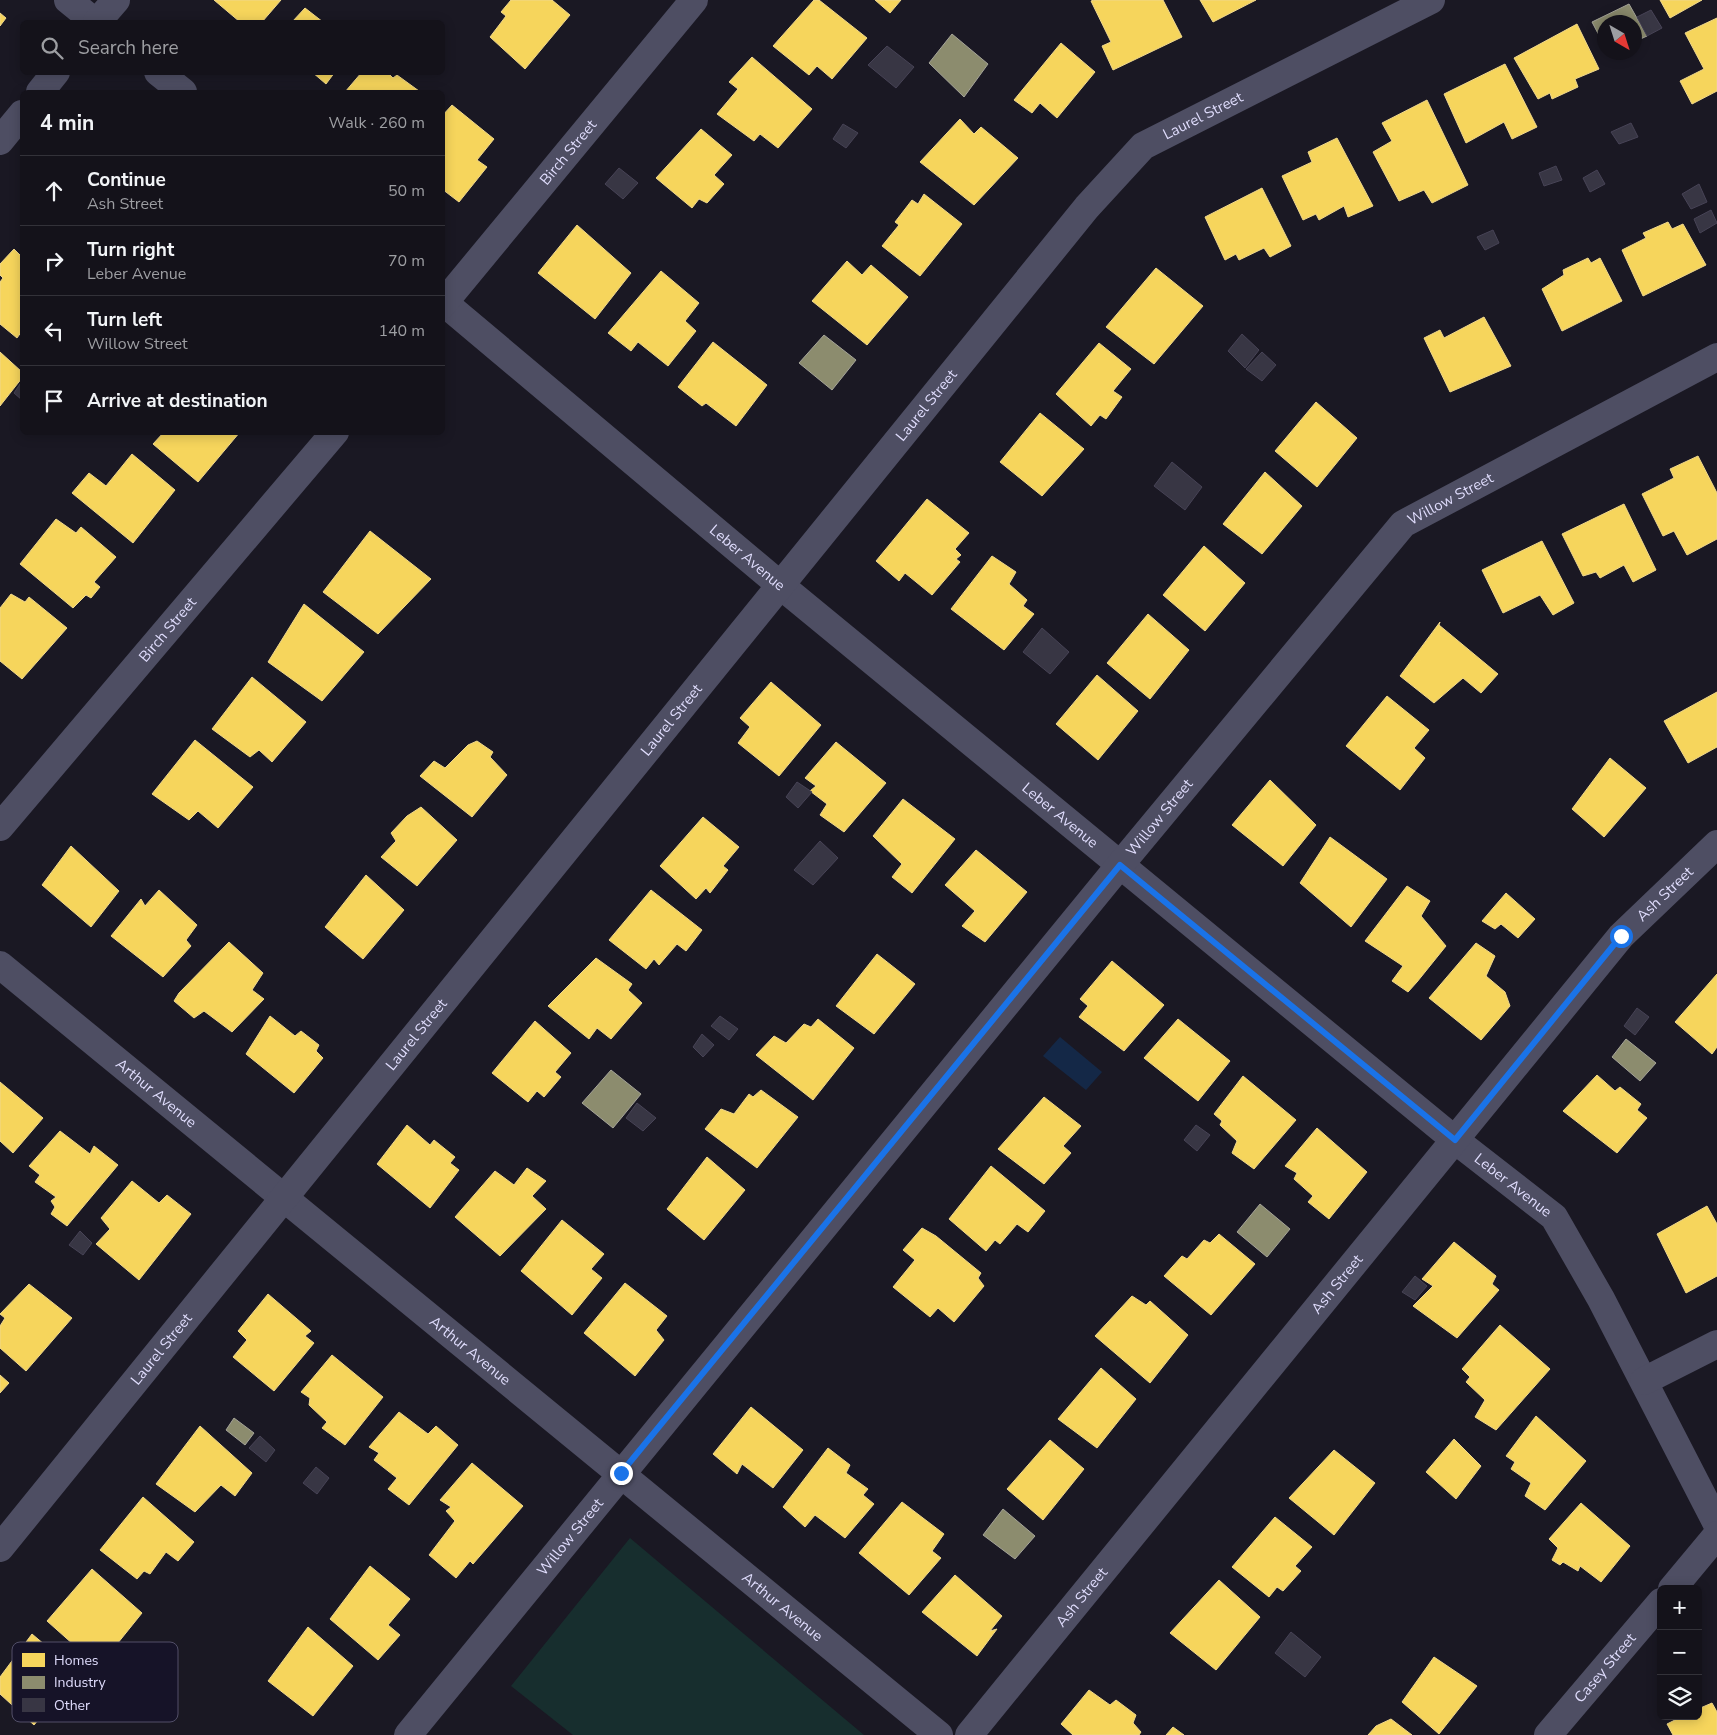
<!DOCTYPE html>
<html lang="en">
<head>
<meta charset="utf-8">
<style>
  body { margin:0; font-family:"Nunito Sans",sans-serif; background:#212027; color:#f1f3f6 }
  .controls { position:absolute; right:15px; bottom:15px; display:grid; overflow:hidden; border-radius:8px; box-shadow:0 2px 12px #0003 }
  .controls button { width:45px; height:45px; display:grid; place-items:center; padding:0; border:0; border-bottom:1px solid #333239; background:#14121a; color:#f1f3f6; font:25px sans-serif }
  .compass { position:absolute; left:1597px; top:15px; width:45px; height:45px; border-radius:50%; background:#14121a; box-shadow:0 2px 12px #0003; rotate:141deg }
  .stop { position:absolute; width:15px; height:15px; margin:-11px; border:4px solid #1a73e8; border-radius:50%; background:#fff }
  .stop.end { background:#1a73e8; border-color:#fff; box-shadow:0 1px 5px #0008 }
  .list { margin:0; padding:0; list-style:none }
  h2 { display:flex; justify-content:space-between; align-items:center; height:65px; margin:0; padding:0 20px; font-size:21px }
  h2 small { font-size:16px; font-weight:400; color:#9d9ea2 }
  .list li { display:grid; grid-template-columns:32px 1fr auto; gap:15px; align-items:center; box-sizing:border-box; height:70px; padding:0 20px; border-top:1px solid #333239 }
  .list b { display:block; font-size:19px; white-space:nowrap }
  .list p { margin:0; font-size:16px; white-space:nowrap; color:#9d9ea2 }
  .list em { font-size:16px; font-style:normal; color:#9d9ea2 }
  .icon { flex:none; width:28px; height:28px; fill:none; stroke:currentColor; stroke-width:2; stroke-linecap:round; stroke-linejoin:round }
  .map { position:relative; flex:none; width:1717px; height:1735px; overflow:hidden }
  .search { position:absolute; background:#14121a; box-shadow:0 2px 12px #0003; left:20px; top:20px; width:425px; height:55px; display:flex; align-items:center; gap:12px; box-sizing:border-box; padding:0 18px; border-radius:8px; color:#9d9ea2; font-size:19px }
  .panel { position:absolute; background:#14121a; box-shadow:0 2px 12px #0003; left:20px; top:90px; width:425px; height:345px; border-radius:8px }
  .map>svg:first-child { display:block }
  .green { fill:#172e2e }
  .water { fill:#142847 }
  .homes { fill:#f6d55c; stroke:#efd78c }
  .industry { fill:#8c8c6e; stroke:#a5a499 }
  .building { fill:#383644; stroke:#474356 }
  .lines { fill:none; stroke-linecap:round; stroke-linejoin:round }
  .minor { stroke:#4e4e63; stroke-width:28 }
  .route { stroke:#1a73e8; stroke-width:6 }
  .labels { text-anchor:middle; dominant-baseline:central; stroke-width:5; stroke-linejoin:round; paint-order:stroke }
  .street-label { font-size:15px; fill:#dfdcfc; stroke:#161328 }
  .key { fill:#161328; stroke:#524f68; stroke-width:1 }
  .key-label { font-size:14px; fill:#dfdcfc }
</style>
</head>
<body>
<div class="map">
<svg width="1717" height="1735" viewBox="0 0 1717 1735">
  <rect width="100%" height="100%" fill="#1a1823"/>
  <path class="green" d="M630,1538l234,197h-291l-62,-49z"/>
  <path class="water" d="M1060,1037l42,35 -16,18 -43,-34z"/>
  <path class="homes" d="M214,0h67l-19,22h-22z
    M511,0h41l18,15 -45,54 -35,-32 16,-21 -5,-4z
    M814,0h5l48,38 -35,41 -15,-13 -8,9 -36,-29z
    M875,0h26l-11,13z
    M1094,0h69l19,37 -69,33 -11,-24 9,-4 -20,-41z
    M1200,0h56l-43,22z
    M1660,0h42l-32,18z
    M305,8l18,14h-31z
    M0,13l6,5 -6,8z
    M1717,18v73l-25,13 -12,-23 24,-12 -19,-36z
    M1577,24l22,45 -24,10 3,8 -26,12 -2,-6 -12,6 -24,-41z
    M1061,43l34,29 -38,46 -17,-15 -8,10 -18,-13z
    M752,57l60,52 -34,39 -18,-14 -6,7 -37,-27 21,-25 -9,-7z
    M1505,64l32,63 -25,12 -8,-17 -38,21 -22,-49z
    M312,72h23l-9,12z
    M362,72h25l6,6 4,-3 22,16 -1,1h-73z
    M1427,100l41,85 -36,18 -8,-13 -25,11 -26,-49 19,-11 -10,-18z
    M452,105l42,34 -17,21 10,7 -28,35 -17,-13v-73z
    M960,119l14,15 7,-7 37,31 -44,47 -54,-43z
    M701,129l31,26 -18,20 10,9 -17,19 -8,-4 -7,9 -36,-30z
    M1337,138l36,68 -25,11 -4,-11 -25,14 -3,-6 -13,6 -21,-44 30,-14 -4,-10z
    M1262,188l29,58 -21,11 -6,-9 -25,12 -3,-6 -11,6 -20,-43z
    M924,194l38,30 -42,52 -38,-30 17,-21 -4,-3 17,-22 6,4z
    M1668,222l4,7 11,-5 23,41 -63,31 -21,-46 24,-12 -3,-5z
    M577,225l54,48 -36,46 -57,-46z
    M14,249l8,8v74l-5,7 -17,-14v-42l3,-4 -3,-3v-11z
    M1588,258l3,5 9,-5 22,43 -60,30 -20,-42 22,-14 -1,-5z
    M847,261l15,14 9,-10 37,32 -41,48 -55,-44z
    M1156,268l47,38 -49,58 -48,-37z
    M661,271l38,32 -14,18 11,10 -28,35 -30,-24 -7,9 -23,-18z
    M1484,317l27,49 -61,26 -26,-54 16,-8 4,8z
    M713,342l54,43 -31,41 -30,-23 -4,3 -24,-19z
    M1099,343l32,26 -18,22 9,6 -16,22 -6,-4 -9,11 -35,-32z
    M0,352l22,20v6l-22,28z
    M1316,402l41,36 -40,49 -42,-36z
    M1040,413l44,36 -42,47 -42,-34z
    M164,432h76l-42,50 -45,-38z
    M132,454l43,36 -42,53 -61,-50 17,-20 17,13z
    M1698,456l19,37v46l-30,16 -13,-24 -11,5 -21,-42 32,-16 -4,-9z
    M1265,472l37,34 -40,48 -39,-30z
    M927,499l42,34 -14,16 6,6 -5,4 4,3 -28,33 -27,-22 -6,8 -23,-20z
    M1624,504l32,66 -23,12 -9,-17 -24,13 -4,-6 -13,4 -21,-42z
    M56,519l20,14 5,-6 35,30 -22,25 6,5 -9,11 -5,-3 -13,13 -53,-44z
    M370,531l61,48 -53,55 -55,-42z
    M1542,541l32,62 -21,12 -13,-20 -37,18 -21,-43z
    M1204,546l41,37 -40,48 -42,-36z
    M992,556l24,16 -7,12 18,16 -4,6 11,8 -30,36 -53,-41z
    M11,594l14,8 4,-5 38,31 -45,51 -22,-18v-53z
    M304,604l60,48 -42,49 -54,-39z
    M1148,614l41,36 -39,49 -43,-36z
    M1440,622l-1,3 59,49 -17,19 -18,-15 -29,25 -34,-27z
    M1097,675l41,36 -40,49 -42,-36z
    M252,677l54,45 -34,40 -13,-12 -9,7 -38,-28z
    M771,682l50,43 -42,51 -41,-33 12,-16 -10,-9z
    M1717,692v55l-29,16 -24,-42z
    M1387,696l42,34 -15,18 11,10 -25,32 -54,-44z
    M195,740l58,47 -35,41 -20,-17 -9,9 -37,-26z
    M477,741l16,11 -3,5 17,18 -35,42 -52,-41 14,-15 11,7 23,-23z
    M836,742l50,41 -42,49 -24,-17 7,-11 -17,-13 6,-5 -11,-8z
    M1610,758l36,30 -42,49 -32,-28z
    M1270,780l46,45 -33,41 -51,-41z
    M903,799l52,40 -43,54 -20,-16 10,-13 -29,-28z
    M421,807l36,33 -40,46 -36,-29 15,-16 -5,-8 16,-17z
    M703,817l36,30 -16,19 5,4 -18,23 -4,-5 -10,11 -36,-33z
    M1330,837l57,42 -36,48 -51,-44z
    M71,846l48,45 -28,36 -49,-42z
    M976,850l51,42 -42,50 -23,-16 13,-15 -30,-26z
    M366,875l38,35 -41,49 -38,-32z
    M1407,886l23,15 -9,15 25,30 -29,36 -9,10 -16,-11 11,-15 -38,-25z
    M159,890l38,35 -11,15 5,6 -28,31 -52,-41 30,-37 4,7z
    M651,890l51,40 -16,21 -9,-7 -18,21 -5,-6 -8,10 -37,-29z
    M1506,893l29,26 -17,19 -17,-14 -6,5 -13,-8z
    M229,942l34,31 -11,17 12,9 -32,33 -28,-21 -10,7 -20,-17 5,-8z
    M1476,943l19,13 -9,20 19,16 5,14 -29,34 -52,-42z
    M877,954l38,30 -41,50 -38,-28z
    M596,958l36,26 -4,6 14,13 -31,36 -14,-11 -8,11 -41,-33z
    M1112,961l52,44 -40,46 -45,-34 9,-11 -8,-7z
    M1717,974v73l-5,7 -37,-32z
    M270,1016l25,20 6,-5 18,14 -3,6 7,7 -29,35 -48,-39z
    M818,1019l36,29 -41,52 -57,-45 18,-19 12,7 18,-19 7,3z
    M1178,1019l52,42 -32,40 -54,-43z
    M535,1021l36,32 -16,19 6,5 -17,20 -7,-6 -9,11 -36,-29z
    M1597,1075l18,16 5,-4 21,17 -4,6 10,8 -30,35 -54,-42z
    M1243,1076l53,44 -42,49 -22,-16 5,-12 -17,-16 2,-4 -8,-7z
    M0,1082l43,36 -30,35 -13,-12z
    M761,1090l37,27 -41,51 -52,-39 16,-20 13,5 15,-20 4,3z
    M1044,1097l37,29 -18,20 8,7 -27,31 -46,-35z
    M407,1125l23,20 4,-5 21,17 -5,6 9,7 -29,38 -53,-44z
    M1317,1128l50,44 -38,47 -21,-17 5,-6 -19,-17 3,-6 -12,-7z
    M60,1131l30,23 4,-8 24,19 -51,61 -16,-12 4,-7 -4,-6 5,-4 -21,-15 5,-7 -11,-9z
    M707,1157l38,33 -41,50 -37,-31z
    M991,1166l54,45 -17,21 -11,-8 -17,20 -5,-4 -9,11 -37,-32z
    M527,1168l19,13 -14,15 14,13 -46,47 -45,-39 40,-46 19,14z
    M132,1181l27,22 8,-8 24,19 -52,66 -43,-36 14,-15 -9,-11z
    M1707,1206l10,18v52l-31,17 -29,-59z
    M562,1220l42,34 -13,15 11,9 -30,37 -51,-44z
    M922,1228l14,8 45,37 -3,5 6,8 -30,36 -16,-14 -8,9 -37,-30 22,-27 -12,-10z
    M1219,1234l36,30 -44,51 -47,-39 18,-20 5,3 17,-19 6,3z
    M1454,1242l42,34 -4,8 7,6 -42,48 -44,-32 20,-20 -11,-7z
    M625,1283l42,33 -11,14 8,10 -29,36 -51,-43z
    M29,1284l43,34 -46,53 -26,-23v-22l5,-8 -5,-4z
    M268,1294l43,37 -6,5 9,7 -40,48 -41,-34 14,-17 -9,-9z
    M1132,1296l14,9 4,-4 38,34 -38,48 -55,-47z
    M1500,1325l50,44 -54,61 -21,-13 10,-17 -19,-18 4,-5 -8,-8z
    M332,1355l51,42 -38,48 -23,-17 5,-6 -18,-17 1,-7 -9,-6z
    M1101,1368l35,31 -39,49 -39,-29z
    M0,1375l9,8 -9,10z
    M751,1407l52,43 -30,38 -31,-24 -5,10 -24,-20z
    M399,1412l29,22 8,-8 22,19 -49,60 -21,-16 9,-11 -23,-18 5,-7 -10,-6z
    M1536,1416l50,45 -41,49 -20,-14 6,-13 -20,-14 4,-7 -9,-6z
    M200,1426l52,47 -17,23 -14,-11 -26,27 -39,-28z
    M1454,1439l27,27 -25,33 -30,-27z
    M1050,1440l34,29 -41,51 -36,-31z
    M828,1448l22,17 -4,8 22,16 -5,6 11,9 -29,34 -30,-23 -10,12 -22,-20z
    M1334,1450l41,33 -41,52 -45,-37z
    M472,1463l51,43 -50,58 -3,-3 -14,17 -27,-23 26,-34 -9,-10 5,-4 -11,-7z
    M143,1497l51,45 -16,19 -12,-9 -16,22 -6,-3 -7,8 -37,-29z
    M902,1502l42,32 -12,17 9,7 -32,37 -50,-42z
    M1581,1503l49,43 -29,36 -21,-16 -2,5 -15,-9 -3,3 -8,-5 6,-12 -9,-9z
    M1275,1517l37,30 -17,19 6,5 -18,20 -6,-4 -8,10 -37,-30z
    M370,1566l40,33 -22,26 12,10 -22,25 -48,-41z
    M92,1569l50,44 -33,41 -16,-13 -10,12 -36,-32z
    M955,1575l47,41 -12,15 7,-2 -20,27 -55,-44z
    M1219,1580l41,37 -44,53 -46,-37z
    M308,1627l45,39 -40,50 -45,-35z
    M32,1634l45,38 -43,53 -34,-31v-17z
    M1434,1657l43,29 -38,48 -37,-32z
    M1089,1690l21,15 6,-5 20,15 -3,8 8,9 -2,3h-66l-12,-11z
    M1712,1703l5,9v23h-44l-6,-11 16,-8h15v-7z
    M1391,1719l21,16h-44l8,-9z
    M1173,1727l11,8h-18z"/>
  <path class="industry" d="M1629,4l18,32 -13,6v-20h-30v23l-12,-23z
    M952,34l36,30 -24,33 -35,-34z
    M824,335l32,25 -24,30 -33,-27z
    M1626,1039l30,24 -16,18 -28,-24z
    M611,1070l30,24 -28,34 -31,-25z
    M1260,1204l30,25 -23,28 -30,-25z
    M234,1418l20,15 -9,12 -19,-15z
    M1003,1509l32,27 -20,23 -32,-24z"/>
  <path class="building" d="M1651,10l11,18 -15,8 -10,-19z
    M887,46l27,21 -18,21 -28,-23z
    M1631,123l7,14 -19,7 -8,-12z
    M843,124l15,9 -12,15 -13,-9z
    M1556,166l6,14 -18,6 -5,-13z
    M619,168l19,15 -15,16 -18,-15z
    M1597,170l8,14 -15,8 -7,-14z
    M1699,184l8,18 -16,7 -9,-15z
    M1711,210l6,13 -17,10 -6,-14z
    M1493,230l6,13 -14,7 -8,-13z
    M1242,334l17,16 -14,18 -17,-17z
    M1262,352l14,13 -14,16 -16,-12z
    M22,381v19l-8,-7z
    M1172,462l30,25 -17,23 -31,-24z
    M1042,628l27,24 -19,22 -27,-22z
    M797,782l15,10 -14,16 -12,-11z
    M820,841l18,17 -25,27 -19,-15z
    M1637,1008l12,9 -14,18 -11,-9z
    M720,1016l18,13 -9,11 -18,-14z
    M702,1034l12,11 -11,12 -10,-10z
    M637,1103l19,15 -13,13 -17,-13z
    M1196,1125l14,10 -13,16 -13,-11z
    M80,1231l12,12 -9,12 -14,-10z
    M1415,1276l12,10 -12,14 -13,-8z
    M260,1436l15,14 -9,12 -17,-14z
    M316,1467l13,11 -12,16 -14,-11z
    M1291,1632l30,25 -16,20 -30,-24z"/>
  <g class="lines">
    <g class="minor">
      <path d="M68,0l27,22"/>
      <path d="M97,22l19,-22"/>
      <path d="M158,72l25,20"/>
      <path d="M40,92l16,-20"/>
      <path d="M0,141l22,-27"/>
      <path id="s1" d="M442,301l338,284 675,555 99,77 47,82 116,225"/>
      <path id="s2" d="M442,305l252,-305"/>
      <path id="s3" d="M0,827l335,-395"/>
      <path id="s4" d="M0,965l939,770"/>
      <path d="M1644,1381l73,-37"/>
      <path id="s5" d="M0,1548l1087,-1341 56,-61 288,-146"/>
      <path d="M1672,1589l45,-54"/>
      <path id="s6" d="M408,1735l712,-870 283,-341 314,-167"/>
      <path id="s7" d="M969,1735l652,-799 96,-92"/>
      <path id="s8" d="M1548,1735l113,-133"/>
    </g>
  </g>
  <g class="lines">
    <path class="route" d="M621,1473l499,-608 335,275 166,-204"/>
  </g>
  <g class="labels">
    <g class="street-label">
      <text stroke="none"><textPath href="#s5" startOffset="1876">Laurel Street</textPath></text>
      <text stroke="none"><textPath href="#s2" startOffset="198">Birch Street</textPath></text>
      <text stroke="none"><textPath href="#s5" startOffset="1471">Laurel Street</textPath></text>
      <text stroke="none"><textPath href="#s6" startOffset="1621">Willow Street</textPath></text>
      <text stroke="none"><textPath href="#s1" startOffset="399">Leber Avenue</textPath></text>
      <text stroke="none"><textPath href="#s3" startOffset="259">Birch Street</textPath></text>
      <text stroke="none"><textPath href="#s5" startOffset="1066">Laurel Street</textPath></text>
      <text stroke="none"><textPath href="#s1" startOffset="804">Leber Avenue</textPath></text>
      <text stroke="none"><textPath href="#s6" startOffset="1186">Willow Street</textPath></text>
      <text stroke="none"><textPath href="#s7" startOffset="1092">Ash Street</textPath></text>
      <text stroke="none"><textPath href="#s5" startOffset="661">Laurel Street</textPath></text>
      <text stroke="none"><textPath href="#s4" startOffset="202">Arthur Avenue</textPath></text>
      <text stroke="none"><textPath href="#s1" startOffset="1389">Leber Avenue</textPath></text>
      <text stroke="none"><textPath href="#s7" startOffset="582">Ash Street</textPath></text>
      <text stroke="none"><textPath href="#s5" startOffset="256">Laurel Street</textPath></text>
      <text stroke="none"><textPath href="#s4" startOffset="608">Arthur Avenue</textPath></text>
      <text stroke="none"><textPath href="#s6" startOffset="256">Willow Street</textPath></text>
      <text stroke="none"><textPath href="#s7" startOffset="178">Ash Street</textPath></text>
      <text stroke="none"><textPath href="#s4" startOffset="1012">Arthur Avenue</textPath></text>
      <text stroke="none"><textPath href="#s8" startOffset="88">Casey Street</textPath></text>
    </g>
  </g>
  <rect x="12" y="1642" width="166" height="80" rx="8" class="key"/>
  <rect x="22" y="1653" width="23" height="14" fill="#f6d55c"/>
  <rect x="22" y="1676" width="23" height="13" fill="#8c8c6e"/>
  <rect x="22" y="1698" width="23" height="14" fill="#383644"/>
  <g class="key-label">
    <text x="54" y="1665">Homes</text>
    <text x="54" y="1687">Industry</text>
    <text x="54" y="1710">Other</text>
  </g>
</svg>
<div class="controls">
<button>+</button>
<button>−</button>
<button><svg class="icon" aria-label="layers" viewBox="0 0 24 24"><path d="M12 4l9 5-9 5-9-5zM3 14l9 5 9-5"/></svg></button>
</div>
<svg class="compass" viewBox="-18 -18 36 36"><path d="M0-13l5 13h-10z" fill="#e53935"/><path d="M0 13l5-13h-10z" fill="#9d9ea2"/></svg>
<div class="stop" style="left:1621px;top:936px"></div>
<div class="stop end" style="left:621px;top:1473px"></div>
<div class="search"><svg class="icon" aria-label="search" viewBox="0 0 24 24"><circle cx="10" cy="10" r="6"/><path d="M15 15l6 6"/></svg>Search here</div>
<section class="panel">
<h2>4 min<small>Walk · 260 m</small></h2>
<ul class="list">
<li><svg class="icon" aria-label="ahead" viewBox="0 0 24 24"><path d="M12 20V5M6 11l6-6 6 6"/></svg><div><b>Continue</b><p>Ash Street</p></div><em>50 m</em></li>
<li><svg class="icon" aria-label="right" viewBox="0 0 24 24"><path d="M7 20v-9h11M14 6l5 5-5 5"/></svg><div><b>Turn right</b><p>Leber Avenue</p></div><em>70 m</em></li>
<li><svg class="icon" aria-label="left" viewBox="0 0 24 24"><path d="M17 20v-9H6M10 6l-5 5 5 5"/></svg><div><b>Turn left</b><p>Willow Street</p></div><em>140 m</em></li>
<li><svg class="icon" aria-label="arrive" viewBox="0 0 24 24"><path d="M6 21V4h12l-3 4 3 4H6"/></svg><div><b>Arrive at destination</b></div></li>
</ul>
</section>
</div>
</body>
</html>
